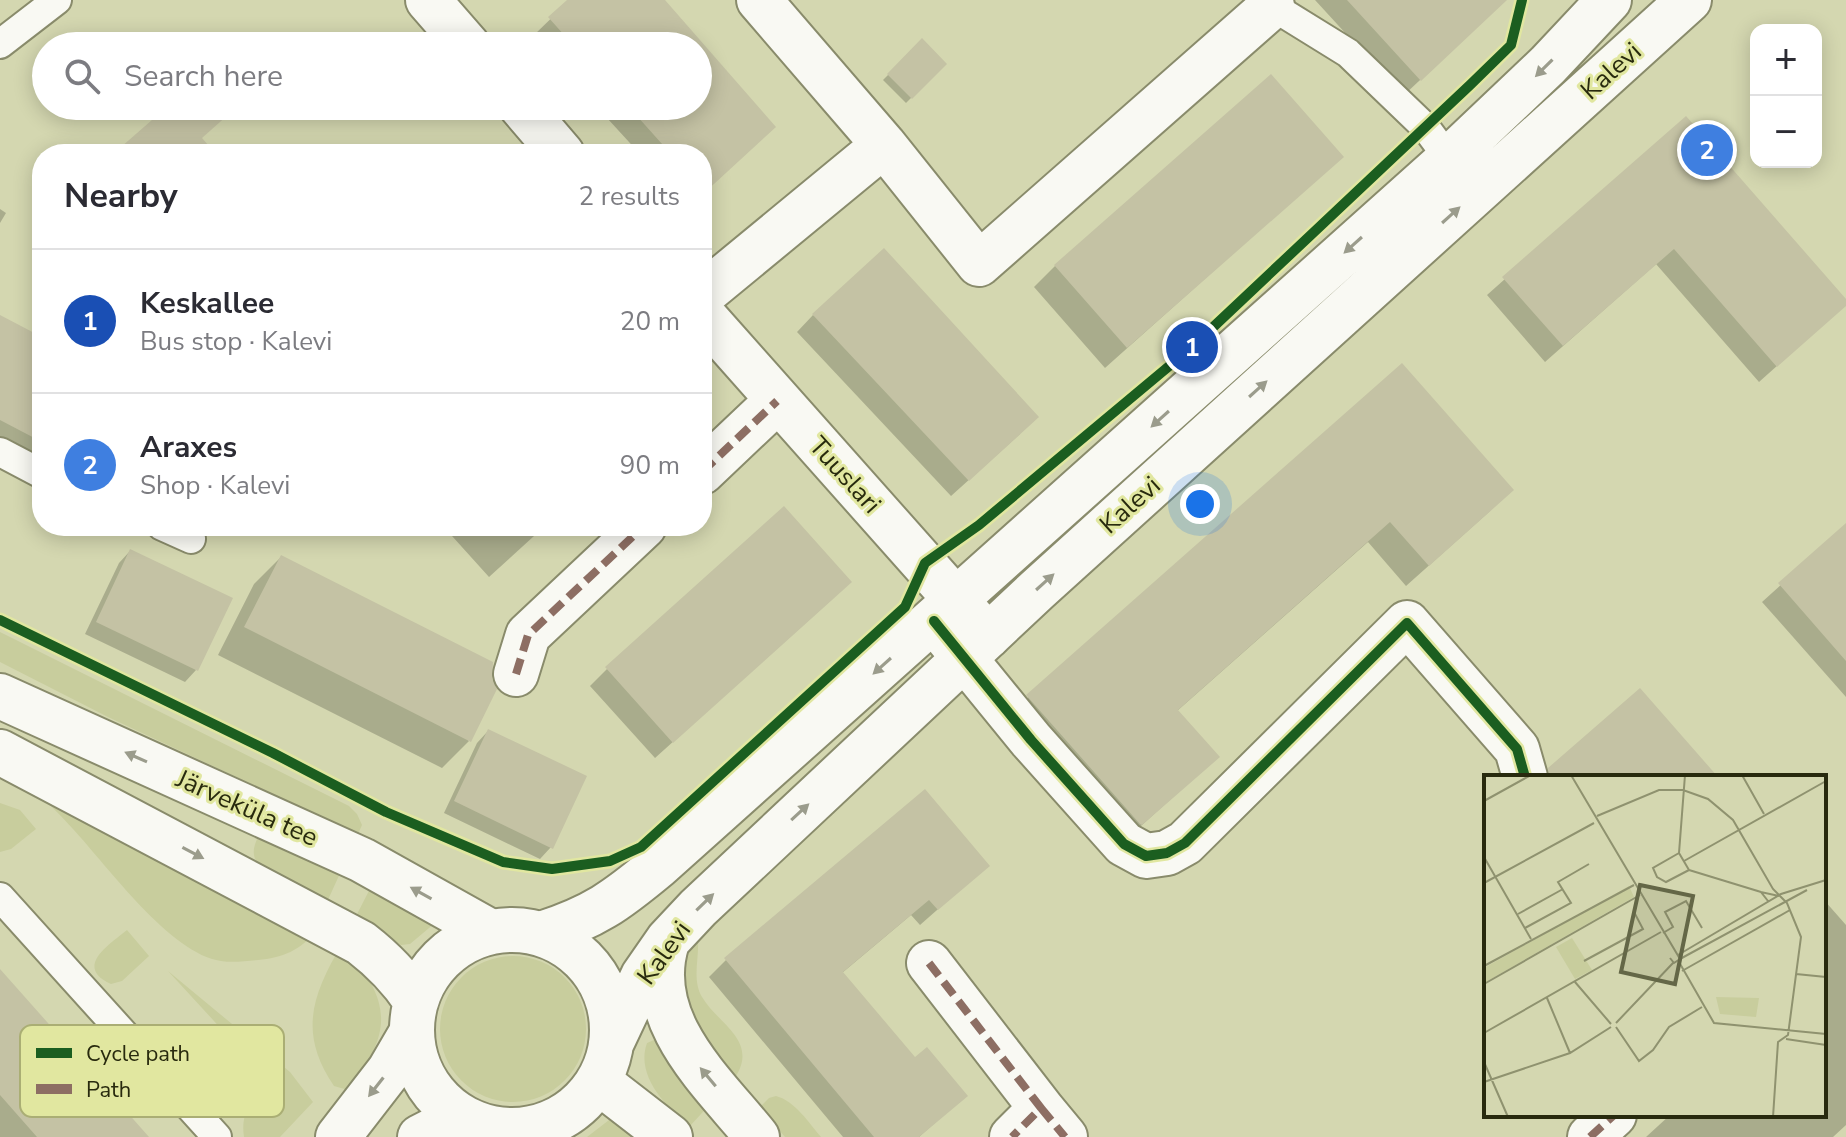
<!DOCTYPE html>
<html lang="en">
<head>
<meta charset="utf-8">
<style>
  body { margin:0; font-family:"Nunito Sans",sans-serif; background:#f7f7f7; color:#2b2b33 }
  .controls { position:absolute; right:24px; top:24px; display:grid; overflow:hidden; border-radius:16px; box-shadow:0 4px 20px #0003 }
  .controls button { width:72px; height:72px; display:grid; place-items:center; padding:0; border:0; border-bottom:2px solid #e1e1e2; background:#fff; color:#2b2b33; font:40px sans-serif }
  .you { position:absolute; left:1200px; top:504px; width:28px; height:28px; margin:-20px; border:6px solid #fff; border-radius:50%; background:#1a73e8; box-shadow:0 0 0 12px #1a73e833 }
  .badge { display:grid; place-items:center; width:52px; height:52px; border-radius:50%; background:#0b8043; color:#fff; font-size:26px; font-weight:700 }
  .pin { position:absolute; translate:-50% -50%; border:4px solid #fff; box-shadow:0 2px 8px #0006 }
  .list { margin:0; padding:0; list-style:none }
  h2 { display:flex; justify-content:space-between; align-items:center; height:104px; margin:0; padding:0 32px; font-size:34px }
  h2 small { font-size:26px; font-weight:400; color:#7c7c81 }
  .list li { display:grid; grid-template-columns:52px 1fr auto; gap:24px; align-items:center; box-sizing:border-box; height:144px; padding:0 32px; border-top:2px solid #e1e1e2 }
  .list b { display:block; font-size:30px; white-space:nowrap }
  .list p { margin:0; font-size:26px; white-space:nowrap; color:#7c7c81 }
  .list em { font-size:26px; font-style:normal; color:#7c7c81 }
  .icon { flex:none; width:44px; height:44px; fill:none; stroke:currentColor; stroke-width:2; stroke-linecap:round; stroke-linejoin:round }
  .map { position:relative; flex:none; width:1846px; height:1137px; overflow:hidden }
  .search { position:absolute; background:#fff; box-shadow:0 4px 20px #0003; left:32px; top:32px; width:680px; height:88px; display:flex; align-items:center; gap:20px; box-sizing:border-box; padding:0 28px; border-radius:44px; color:#7c7c81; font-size:30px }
  .panel { position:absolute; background:#fff; box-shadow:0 4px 20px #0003; left:32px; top:144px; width:680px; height:392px; border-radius:32px }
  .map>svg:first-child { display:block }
  .green { fill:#c8cd9d }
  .shadow { fill:#0003 }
  .building { fill:#c4c2a4 }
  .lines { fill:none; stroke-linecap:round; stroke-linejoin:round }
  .lane-casing { stroke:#898b6b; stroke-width:32 }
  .street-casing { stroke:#898b6b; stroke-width:48 }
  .secondary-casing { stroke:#898b6b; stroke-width:48 }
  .lane { stroke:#f9f9f3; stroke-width:28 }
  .street { stroke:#f9f9f3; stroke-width:44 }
  .secondary { stroke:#f9f9f3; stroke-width:44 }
  .quiet { stroke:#8d6e63; stroke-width:8; stroke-dasharray:16 8; stroke-linecap:butt }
  .cycleway-casing { stroke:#e1e7a0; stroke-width:15 }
  .cycleway { stroke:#1b5e20; stroke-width:10 }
  .oneway { fill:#9b9c8c }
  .labels { text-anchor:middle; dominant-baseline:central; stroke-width:6; stroke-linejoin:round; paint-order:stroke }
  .street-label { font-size:26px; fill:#282a0e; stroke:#e1e7a0 }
  .inset-road { fill:none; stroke:#8f926f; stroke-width:2 }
  .view { fill:#646747; fill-opacity:0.15; stroke:#646747; stroke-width:4 }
  .inset-edge { fill:none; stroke:#282a0e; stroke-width:4 }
  .key { fill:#e1e7a0; stroke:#aaae74; stroke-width:2 }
  .key-label { font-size:22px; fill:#282a0e }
</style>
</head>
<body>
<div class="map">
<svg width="1846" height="1137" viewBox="0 0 1846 1137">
  <rect width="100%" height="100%" fill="#d4d7b0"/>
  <path class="green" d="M0,632l349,174 8,8 5,11 -4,9 -250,-117 -108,-55z
    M0,761l316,170c-15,19 -34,27 -58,29 -12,1 -25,3 -37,1 -50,-7 -113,-94 -148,-132 -21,-23 -41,-45 -73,-52z
    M0,803l20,7 16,19 -25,20 -11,3z
    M265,835l77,34 -15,33 -69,-38c-6,-9 -5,-15 -1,-25z
    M373,883l62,40 -25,21 -9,1 -48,-23z
    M127,930l22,26 -27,25 -11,3c-38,-17 -1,-40 16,-54z
    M693,934l5,7c1,19 -6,39 4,56 16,27 56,43 34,79l-43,-50 -13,-59z
    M342,944c49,56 53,86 6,146l-14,-4c-36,-53 -22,-91 8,-142z
    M440 1029a73 73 0 1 1 146 0a73 73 0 1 1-146 0Z
    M168,971l122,101 23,30 -33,35h-36c-4,-27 9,-36 27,-54z
    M654,1040l6,4 52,58 -22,24c-23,-18 -55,-50 -43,-83z
    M776,1096c19,5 33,27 45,41h-36l-25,-30 9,-9z
    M613,1117l28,20h-54z"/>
  <path class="shadow" d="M570,0h93l111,127 -72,67v-40h-62l-44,-48h102v-60h-156l-9,-10z
    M1315,0h181l-13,21 -80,75z
    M922,41l23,23 -39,39 -23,-23z
    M1685,118l161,186 -87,78 -103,-118 -111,98 -58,-67z
    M1341,157l-236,211 -71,-81 21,-21z
    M0,209l6,4 -6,10z
    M813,315l207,119 -69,62 -154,-164z
    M0,317l42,22v130l-42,-22z
    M1401,366l89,145 -84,75 -38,-44 -191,169 40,46 -97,88 -114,-128z
    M443,526h102l-56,51z
    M1846,526v171l-84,-95z
    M130,551l66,119 -11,12 -100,-48 34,-71z
    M281,557l188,184 -27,27 -224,-113 36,-71z
    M832,599l-177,159 -65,-72 17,-17z
    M488,731l63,116 -11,12 -96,-46 33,-70z
    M987,866l-67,59 -9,-10 -69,58 73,86 50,37 -46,41h-76l-134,-160 17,-17z
    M1824,900l22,25v200l-13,12h-187l24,-22h154z
    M0,972l146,165h-146z"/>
  <path class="building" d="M567,0h98l111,127 -74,68v-41h-31l-43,-48h70v-60h-124l-26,-29z
    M1347,0h160l-86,81z
    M922,38l25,26 -35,35 -25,-25z
    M1271,74l73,83 -217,191 -73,-83z
    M168,106h70l-36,32 14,16h-103z
    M1686,116l160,183v7l-69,61 -103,-118 -111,97 -61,-69z
    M884,248l155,169 -70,64 -157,-167z
    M0,315l42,22v105l-42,-22z
    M1402,363l112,127 -85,76 -39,-44 -212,188 42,47 -78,68 -2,-1 -114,-129z
    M784,506l68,76 -179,161 -68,-76z
    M1846,523v138l-68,-78z
    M130,549l103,49 -35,73 -102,-49z
    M281,555l212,107 -1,17 5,10 -26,53 -227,-115z
    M1640,688l78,89h-169l-1,-9z
    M488,729l99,47 -34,73 -99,-48z
    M925,789l65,77 -52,44 -9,-10 -86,72 72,85 12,-10 41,49 -49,41h-45l-150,-179z
    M0,969l111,125 38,43h-112l-37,-42z"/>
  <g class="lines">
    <defs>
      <path id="lane" d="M1266,0l6,6 76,47 78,75 23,31
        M0,44l57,-44
        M0,452l42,22
        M162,526l29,13
        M0,897l217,240"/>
      <path id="street" d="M428,0l40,46
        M759,0l125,145 95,119 293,-258
        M521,106l41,48
        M702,295l182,-150
        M702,314l286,322
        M702,472l75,-71
        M934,621l97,119 93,104 22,12 21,-3 18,-10 222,-220 110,126 8,28
        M516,674l12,-39 116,-109
        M929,963l112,145 -29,29
        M1041,1108l24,29
        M338,1137l51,-66 21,-36
        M420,1137l39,-20
        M1590,1137l24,-22"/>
      <path id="secondary" d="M0,696l362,164 127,71
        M0,752l361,191c22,17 39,34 54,57
        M412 1030a100 100 0 1 1 200 0a100 100 0 1 1-200 0Z
        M541,934c53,-17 75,-33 117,-68l791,-707 99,-94 61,-65
        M667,942c-25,79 46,140 90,195
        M611,1044l32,-68 25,-36 30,-32 339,-318 652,-590
        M599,1082l71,55"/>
    </defs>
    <use href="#lane" class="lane-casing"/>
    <use href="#street" class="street-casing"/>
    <use href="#secondary" class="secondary-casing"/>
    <use href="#lane" class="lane"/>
    <use href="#street" class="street"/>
    <use href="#secondary" class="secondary"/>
    <path class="quiet" d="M702,472l75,-71
      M516,674l12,-39 116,-109
      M929,963l112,145 -29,29
      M1041,1108l24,29
      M1590,1137l24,-22"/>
    <defs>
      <path id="cycleway" d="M0,620l273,133 113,59 117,50 49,7 58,-8 31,-14 264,-240 20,-44 54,-38 213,-178 278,-262 41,-40 11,-45
        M934,621l97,119 93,104 22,12 21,-3 18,-10 222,-220 110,126 8,28"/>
    </defs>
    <use href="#cycleway" class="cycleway-casing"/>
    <use href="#cycleway" class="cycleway"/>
  </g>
  <defs><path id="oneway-solid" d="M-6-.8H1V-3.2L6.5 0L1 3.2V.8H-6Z" transform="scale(2)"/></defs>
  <g class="oneway">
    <use href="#oneway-solid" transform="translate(1544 68) rotate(135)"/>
    <use href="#oneway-solid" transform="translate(1451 215) rotate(-42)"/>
    <use href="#oneway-solid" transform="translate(1353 245) rotate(138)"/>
    <use href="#oneway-solid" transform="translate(1258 389) rotate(-42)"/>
    <use href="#oneway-solid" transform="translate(1160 419) rotate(138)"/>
    <use href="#oneway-solid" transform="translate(1045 582) rotate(-42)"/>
    <use href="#oneway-solid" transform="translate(882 666) rotate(138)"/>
    <use href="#oneway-solid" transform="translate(136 757) rotate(-156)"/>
    <use href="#oneway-solid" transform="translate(800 812) rotate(-43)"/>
    <use href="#oneway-solid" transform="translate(193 853) rotate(28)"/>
    <use href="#oneway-solid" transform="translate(421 893) rotate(-151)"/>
    <use href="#oneway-solid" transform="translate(705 902) rotate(-44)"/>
    <use href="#oneway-solid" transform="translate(708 1077) rotate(-130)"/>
    <use href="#oneway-solid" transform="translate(376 1087) rotate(128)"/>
  </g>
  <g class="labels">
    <g class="street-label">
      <text transform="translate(1611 71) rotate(-42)">Kalevi</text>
      <text transform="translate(845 475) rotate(48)">Tuuslari</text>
      <text transform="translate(1130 505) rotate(-42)">Kalevi</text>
      <text transform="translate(247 808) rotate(24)">Järveküla tee</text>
      <text transform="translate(664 953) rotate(-54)">Kalevi</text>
    </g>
  </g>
  <g transform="translate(1484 775)">
    <rect width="342" height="342" fill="#d4d7b0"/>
    <path d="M145,111l5,11 -150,86v-15zM88,163l20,32 -17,9 -19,-32zM232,222l43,1 -3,19 -36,-3z" fill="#c8cd9d"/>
    <path class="inset-road" d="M87,0l109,184 -6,4 -4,-5M201,0l-6,78 10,17M258,0l22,39M0,26l47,-26M113,41l62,-26h24l25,9 25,21 40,69 14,14 14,34 -13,98 -10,7 -5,75M195,78l-26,15 4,9 9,5 23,-12M0,82l47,82M200,86l142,-80M205,95l72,22M0,108l110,-60M284,126l-7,-9 18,4M34,139l45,-25M41,153l46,-25 -13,-21 31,-18M179,158l10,-6 -8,-15 21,-11 16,27M194,180l103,-61 45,-14M196,184l127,-69M100,186l59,-32 -9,-17M195,187l35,61 112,11M0,191l150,-81M198,196l108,-61M312,199l30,3M91,207l36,42M0,209l156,-89M63,223l23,55M132,248l57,-60M132,252l23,34 14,-11 16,-23 33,-20M0,258l177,-101M302,264l40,6M0,287l24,55M0,307l86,-29 41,-26"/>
    <path class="view" d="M156,110l53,11 -18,88 -54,-12z"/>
    <rect width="342" height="342" class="inset-edge"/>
  </g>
  <rect x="20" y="1025" width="264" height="92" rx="12" class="key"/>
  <rect x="36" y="1048" width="36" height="10" fill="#1b5e20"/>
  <rect x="36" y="1084" width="36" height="10" fill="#8d6e63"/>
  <g class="key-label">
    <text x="86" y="1061">Cycle path</text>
    <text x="86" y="1097">Path</text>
  </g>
</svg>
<div class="controls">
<button>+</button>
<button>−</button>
</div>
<div class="you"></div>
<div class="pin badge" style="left:1192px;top:347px;background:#1a4fb4">1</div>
<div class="pin badge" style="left:1707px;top:150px;background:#3f7fe0">2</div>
<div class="search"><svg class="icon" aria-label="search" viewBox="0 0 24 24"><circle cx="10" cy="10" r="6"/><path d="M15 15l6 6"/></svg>Search here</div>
<section class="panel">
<h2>Nearby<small>2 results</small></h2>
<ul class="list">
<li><span class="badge" style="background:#1a4fb4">1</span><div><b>Keskallee</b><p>Bus stop · Kalevi</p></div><em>20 m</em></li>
<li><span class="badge" style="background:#3f7fe0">2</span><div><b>Araxes</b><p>Shop · Kalevi</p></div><em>90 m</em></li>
</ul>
</section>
</div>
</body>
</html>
